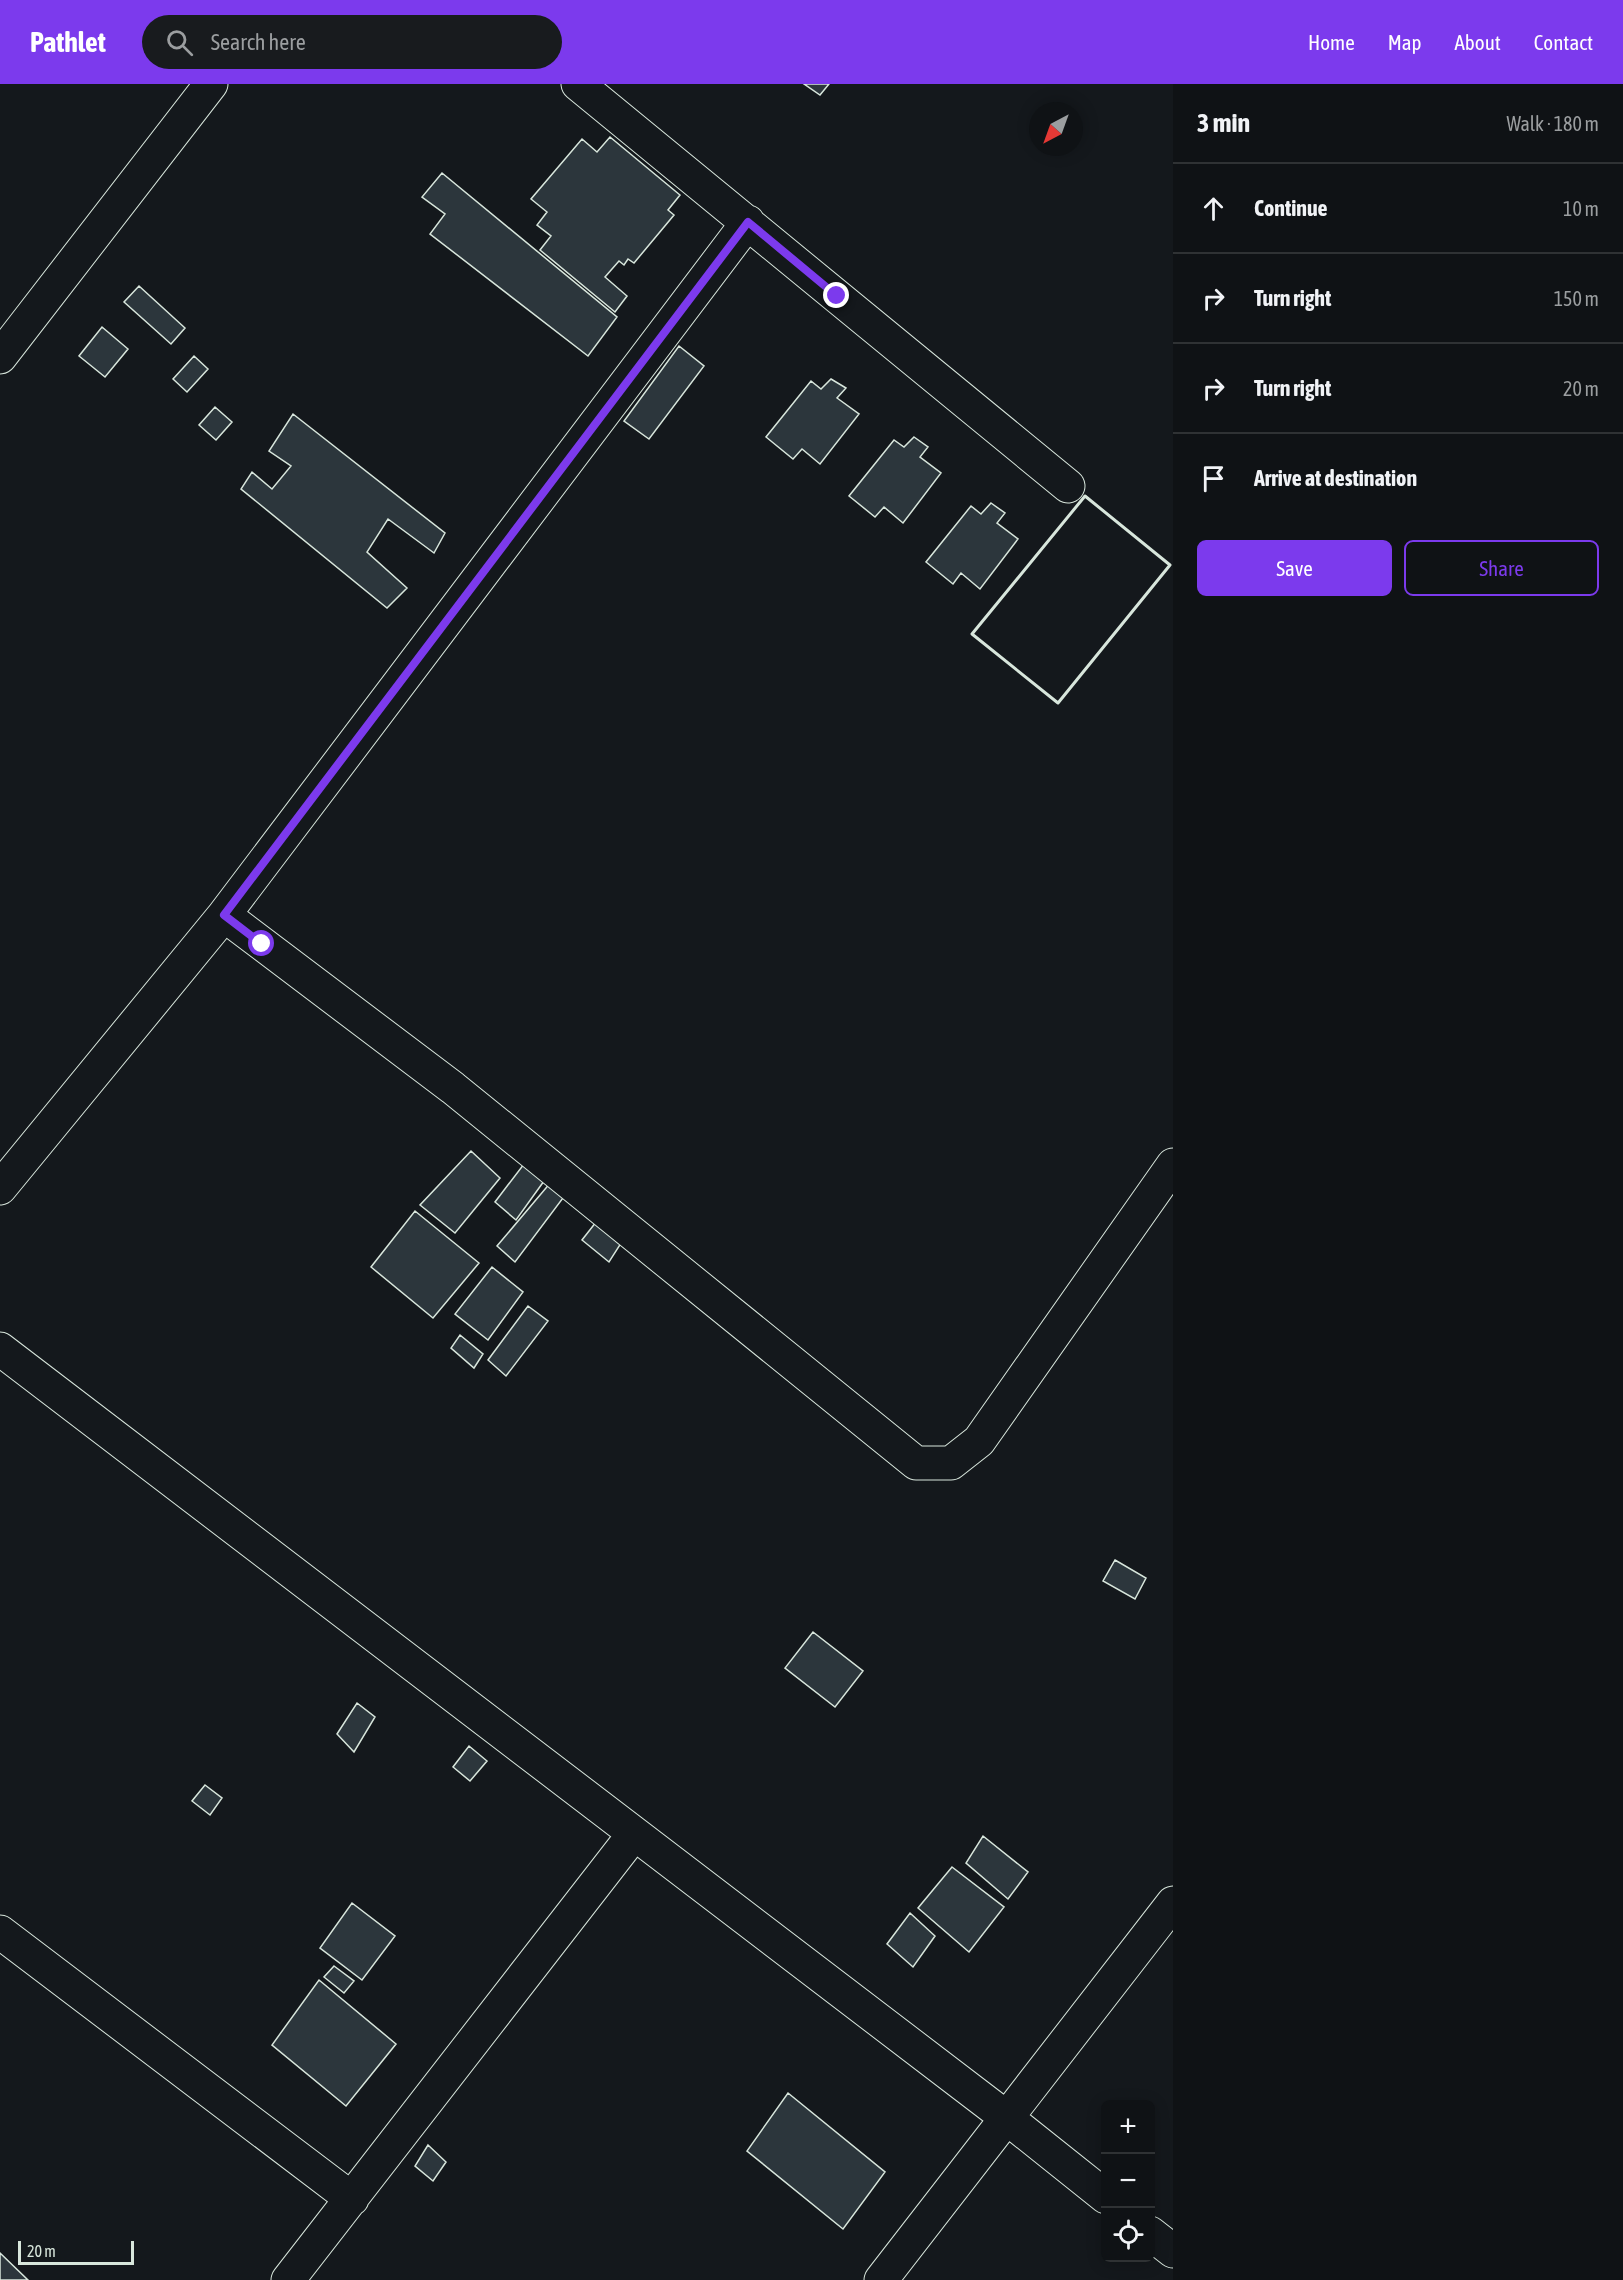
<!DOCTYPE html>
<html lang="en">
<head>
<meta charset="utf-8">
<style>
  body { margin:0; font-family:"Asap Condensed",sans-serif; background:#181b1e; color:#f1f3f6 }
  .controls { position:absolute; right:18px; bottom:18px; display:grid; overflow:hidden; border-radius:9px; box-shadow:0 3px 15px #0003 }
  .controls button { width:54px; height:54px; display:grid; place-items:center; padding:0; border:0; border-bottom:2px solid #2f3234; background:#0f1215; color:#f1f3f6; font:30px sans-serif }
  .compass { position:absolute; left:1029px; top:18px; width:54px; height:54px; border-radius:50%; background:#0f1215; box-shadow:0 3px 15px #0003; rotate:221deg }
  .scale { position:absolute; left:18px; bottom:15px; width:116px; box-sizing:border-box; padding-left:6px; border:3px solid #d8e6dc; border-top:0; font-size:16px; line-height:21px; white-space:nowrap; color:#d8e6dc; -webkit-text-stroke:4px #14181c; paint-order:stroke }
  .stop { position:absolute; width:18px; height:18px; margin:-14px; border:4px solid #7c3aed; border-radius:50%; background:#fff }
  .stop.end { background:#7c3aed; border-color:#fff; box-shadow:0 2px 6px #0008 }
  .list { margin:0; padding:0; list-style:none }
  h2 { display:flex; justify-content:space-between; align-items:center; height:78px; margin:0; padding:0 24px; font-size:26px }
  h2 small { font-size:20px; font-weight:400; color:#9b9ea0 }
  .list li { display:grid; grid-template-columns:39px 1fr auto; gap:18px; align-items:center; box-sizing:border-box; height:90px; padding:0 24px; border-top:2px solid #2f3234 }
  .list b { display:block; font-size:22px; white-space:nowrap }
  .list em { font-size:20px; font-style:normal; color:#9b9ea0 }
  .actions { display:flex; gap:12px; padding:18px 24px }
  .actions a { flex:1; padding:14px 0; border:2px solid #7c3aed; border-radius:9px; text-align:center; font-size:21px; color:#7c3aed }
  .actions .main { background:#7c3aed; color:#fff }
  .icon { flex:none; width:33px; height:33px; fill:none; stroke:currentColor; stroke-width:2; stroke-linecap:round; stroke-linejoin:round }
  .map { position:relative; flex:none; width:1173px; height:2196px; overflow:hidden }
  header { display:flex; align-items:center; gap:36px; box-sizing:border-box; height:84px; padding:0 30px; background:#7c3aed; color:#fff }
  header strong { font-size:28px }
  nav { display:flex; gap:33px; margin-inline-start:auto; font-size:21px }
  .search { width:420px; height:54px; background:#181b1e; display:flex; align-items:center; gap:15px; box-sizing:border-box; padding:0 21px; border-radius:33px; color:#9b9ea0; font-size:22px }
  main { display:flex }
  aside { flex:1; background:#0f1215 }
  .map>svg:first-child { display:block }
  .building { fill:#2c363c; stroke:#d8e6dc; stroke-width:1.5 }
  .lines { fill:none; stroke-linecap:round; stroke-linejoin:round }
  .minor-casing { stroke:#d8e6dc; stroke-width:35 }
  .minor { stroke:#14181c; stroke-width:33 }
  .wall { stroke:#d8e6dc; stroke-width:3 }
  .route { stroke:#7c3aed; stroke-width:8 }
</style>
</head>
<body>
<header>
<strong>Pathlet</strong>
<div class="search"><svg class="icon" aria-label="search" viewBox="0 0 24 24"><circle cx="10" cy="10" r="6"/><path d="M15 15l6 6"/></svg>Search here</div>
<nav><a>Home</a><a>Map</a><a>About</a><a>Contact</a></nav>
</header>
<main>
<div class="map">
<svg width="1173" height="2196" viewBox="0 0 1173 2196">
  <rect width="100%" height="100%" fill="#14181c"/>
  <path class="building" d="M804,0h25l-9,11z
    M610,53l70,58 -12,15 6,5 -40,48 -6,-4 -4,6 -5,-4 -14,16 22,19 -12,16 -75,-62 11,-14 -14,-11 10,-13 -16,-13 51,-60 15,13z
    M442,89l175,144 -29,39 -158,-122 15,-20 -23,-17z
    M139,202l46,42 -14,16 -47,-42z
    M102,243l26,22 -23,28 -26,-21z
    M679,262l25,20 -55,73 -25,-18z
    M194,272l14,13 -21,23 -14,-13z
    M831,295l15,9 -9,10 22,16 -39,50 -18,-15 -9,10 -27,-22 45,-56 10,8z
    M215,323l17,15 -16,18 -17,-15z
    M293,330l152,119 -11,20 -46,-34 -21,33 40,36 -20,20 -146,-119 11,-17 20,17 19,-23 -22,-15z
    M914,353l14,10 -8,10 21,16 -38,50 -19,-16 -9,10 -26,-21 45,-56 10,7z
    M991,419l14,10 -8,10 21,16 -38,50 -19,-16 -8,11 -27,-22 45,-56 10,8z
    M471,1067l29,27 -45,55 -35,-28z
    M524,1080l20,17 -28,39 -21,-18z
    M551,1098l15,12 -51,68 -18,-16z
    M415,1127l64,52 -46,55 -62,-51z
    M600,1133l25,20 -16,25 -27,-22z
    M492,1183l31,25 -35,48 -33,-26z
    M528,1222l20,15 -42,55 -18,-16z
    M460,1251l23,19 -9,14 -23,-20z
    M1115,1476l31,18 -11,21 -32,-18z
    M813,1548l50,39 -28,36 -50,-39z
    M357,1619l18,14 -21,35 -17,-18z
    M469,1662l18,15 -17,20 -17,-14z
    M205,1701l17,13 -12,17 -18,-14z
    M983,1752l45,36 -20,27 -42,-36z
    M952,1783l52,40 -35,45 -51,-44z
    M352,1819l43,33 -33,44 -42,-32z
    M910,1829l25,23 -22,31 -26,-23z
    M334,1882l20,15 -10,12 -20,-16z
    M319,1896l77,64 -50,62 -74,-61z
    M788,2009l97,79 -42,57 -96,-78z
    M428,2061l18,17 -13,19 -18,-15z
    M0,2169l28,27h-28z"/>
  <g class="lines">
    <defs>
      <path id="minor" d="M578,0l490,402
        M0,273l211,-273
        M224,831l229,173 463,375h35l28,-22 194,-276
        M0,1104l224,-273 524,-693
        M0,1265l1007,769 99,79
        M0,1848l352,267
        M1150,2149l23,18
        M288,2196l346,-446
        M881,2196l292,-377"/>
    </defs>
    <use href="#minor" class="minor-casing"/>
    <use href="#minor" class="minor"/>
    <path class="wall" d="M1085,412l85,69 -112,138 -86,-69z"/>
  </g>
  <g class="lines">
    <path class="route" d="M262,860l-38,-29 524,-693 89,74"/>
  </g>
</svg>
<div class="controls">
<button>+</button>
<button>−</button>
<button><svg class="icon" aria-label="locate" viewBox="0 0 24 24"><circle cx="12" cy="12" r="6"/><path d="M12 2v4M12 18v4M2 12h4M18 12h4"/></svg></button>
</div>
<svg class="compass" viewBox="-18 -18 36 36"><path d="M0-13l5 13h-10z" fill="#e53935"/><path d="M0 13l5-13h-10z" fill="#9b9ea0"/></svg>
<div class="scale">20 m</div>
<div class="stop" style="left:262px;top:860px"></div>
<div class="stop end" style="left:837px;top:212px"></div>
</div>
<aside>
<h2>3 min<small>Walk · 180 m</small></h2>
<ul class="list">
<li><svg class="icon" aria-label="ahead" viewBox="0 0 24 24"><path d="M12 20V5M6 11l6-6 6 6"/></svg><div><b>Continue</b></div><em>10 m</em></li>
<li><svg class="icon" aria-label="right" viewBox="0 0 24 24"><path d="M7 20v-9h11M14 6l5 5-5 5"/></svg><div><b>Turn right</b></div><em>150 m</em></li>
<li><svg class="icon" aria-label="right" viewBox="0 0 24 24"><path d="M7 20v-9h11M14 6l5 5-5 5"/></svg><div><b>Turn right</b></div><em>20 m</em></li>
<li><svg class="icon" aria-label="arrive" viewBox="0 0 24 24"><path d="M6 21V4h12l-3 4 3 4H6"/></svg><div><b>Arrive at destination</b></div></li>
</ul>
<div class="actions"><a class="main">Save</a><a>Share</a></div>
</aside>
</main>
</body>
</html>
